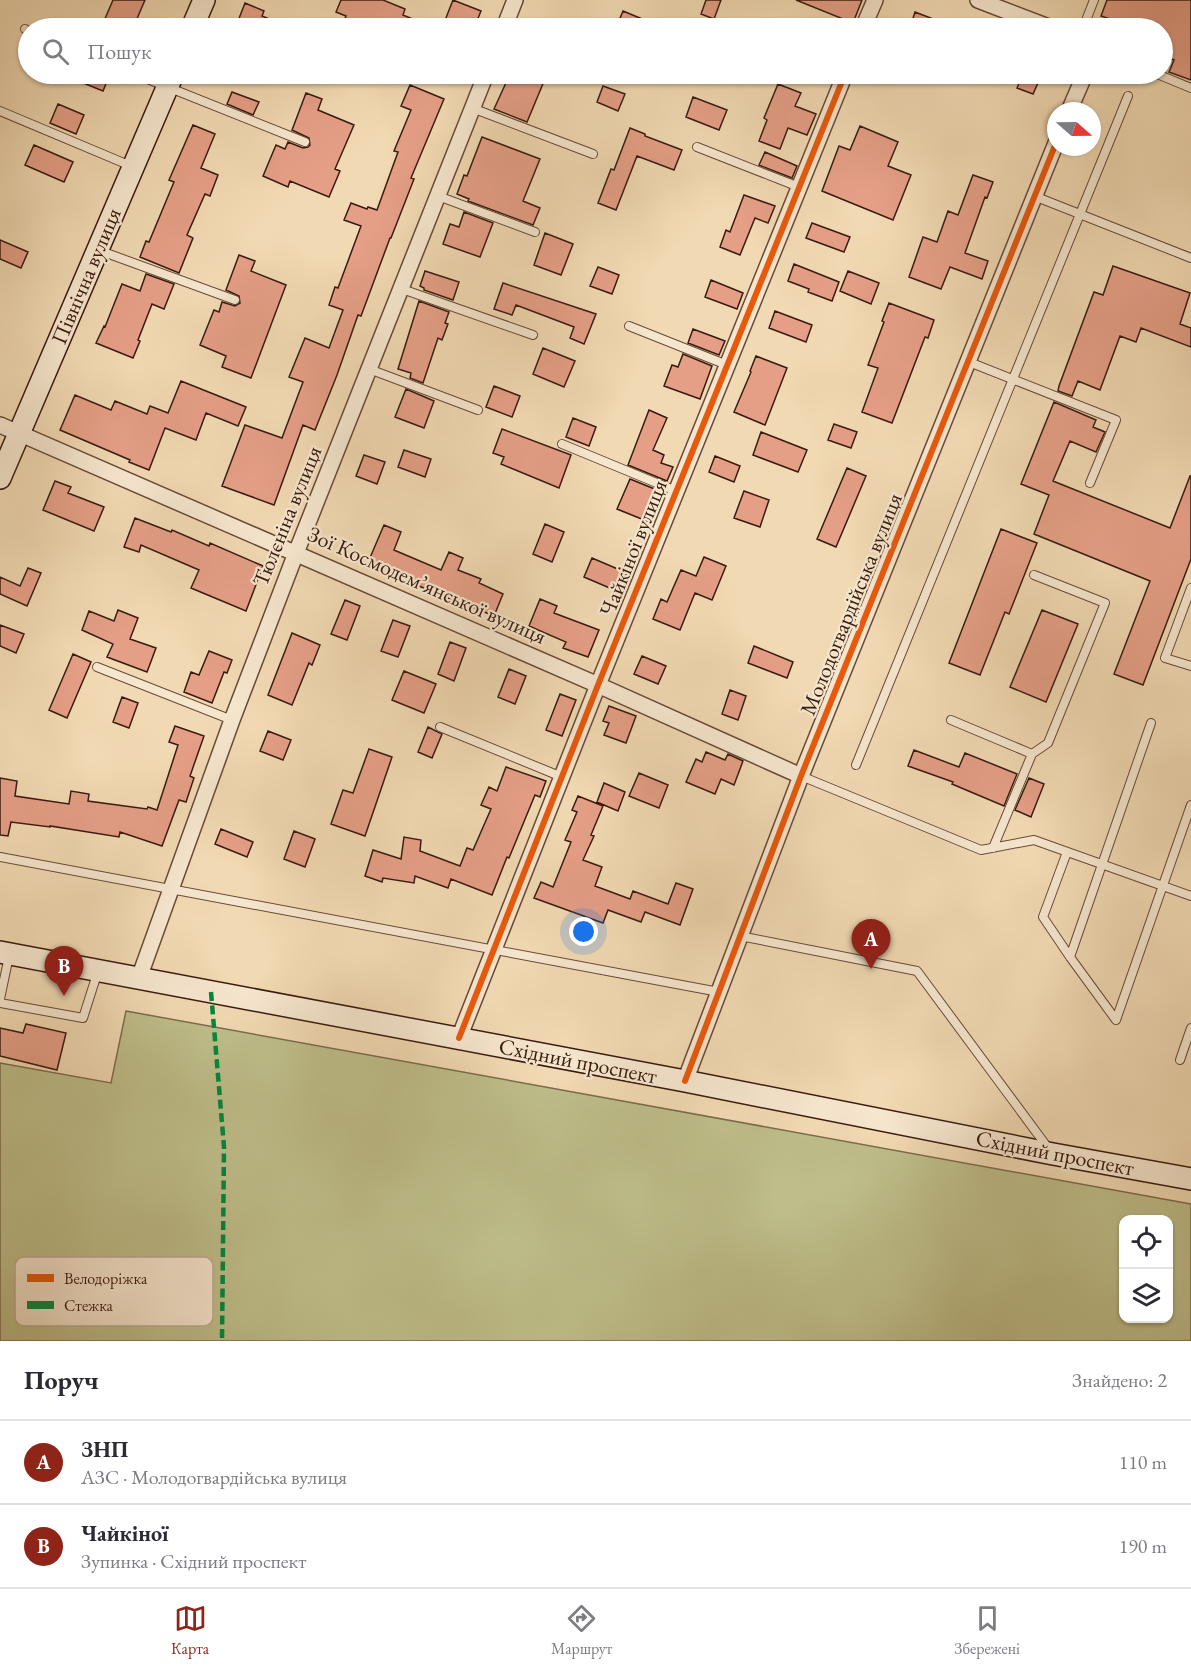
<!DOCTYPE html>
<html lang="uk">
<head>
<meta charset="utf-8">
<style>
  body { margin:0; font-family:"EB Garamond",serif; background:#f2f2f3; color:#2b2b33 }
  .controls { position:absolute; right:18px; bottom:18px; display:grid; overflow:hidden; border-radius:12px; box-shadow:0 2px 4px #0004 }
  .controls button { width:54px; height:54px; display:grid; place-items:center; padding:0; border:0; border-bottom:2px solid #e1e1e2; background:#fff; color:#2b2b33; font:30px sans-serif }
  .compass { position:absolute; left:1047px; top:102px; width:54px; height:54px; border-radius:50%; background:#fff; box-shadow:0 2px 4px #0004; rotate:110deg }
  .you { position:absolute; left:584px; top:932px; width:21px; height:21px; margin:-15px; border:4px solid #fff; border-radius:50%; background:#1a73e8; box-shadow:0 0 0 9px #1a73e833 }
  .badge { display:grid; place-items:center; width:39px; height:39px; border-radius:50%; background:#8f2418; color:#fff; font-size:20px; font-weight:700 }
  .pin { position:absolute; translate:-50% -50px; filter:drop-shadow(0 2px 3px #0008) }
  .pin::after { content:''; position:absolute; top:32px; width:21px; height:18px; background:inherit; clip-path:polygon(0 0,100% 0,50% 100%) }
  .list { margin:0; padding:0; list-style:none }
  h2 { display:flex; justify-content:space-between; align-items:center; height:78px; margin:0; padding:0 24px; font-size:26px }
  h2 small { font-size:20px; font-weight:400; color:#7c7c81 }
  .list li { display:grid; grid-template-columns:39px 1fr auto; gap:18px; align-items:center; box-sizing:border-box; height:84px; padding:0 24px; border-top:2px solid #e1e1e2 }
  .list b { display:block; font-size:22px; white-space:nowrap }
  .list p { margin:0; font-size:20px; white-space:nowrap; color:#7c7c81 }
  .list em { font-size:20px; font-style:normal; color:#7c7c81 }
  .icon { flex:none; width:33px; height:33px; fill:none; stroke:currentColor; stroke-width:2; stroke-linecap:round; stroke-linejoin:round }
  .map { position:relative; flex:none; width:1191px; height:1341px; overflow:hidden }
  .search { position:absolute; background:#fff; box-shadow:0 2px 4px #0004; left:18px; right:18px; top:18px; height:66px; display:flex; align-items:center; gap:15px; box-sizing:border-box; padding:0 21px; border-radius:33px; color:#7c7c81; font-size:22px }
  .sheet { height:246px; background:#fff }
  nav { display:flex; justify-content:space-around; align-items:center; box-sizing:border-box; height:84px; border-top:2px solid #e1e1e2; background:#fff; font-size:16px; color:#7c7c81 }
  nav a { display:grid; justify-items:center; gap:3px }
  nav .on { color:#8f2418 }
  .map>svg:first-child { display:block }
  .green { fill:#bebe8a; stroke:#7c6c4c; stroke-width:1.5; fill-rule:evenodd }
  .building { fill:#e59f87; stroke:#391b0e; stroke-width:1.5 }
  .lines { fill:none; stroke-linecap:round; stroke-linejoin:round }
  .lane-casing { stroke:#674a37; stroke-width:10 }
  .street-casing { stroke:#674a37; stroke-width:18 }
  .secondary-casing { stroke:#391b0e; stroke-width:24 }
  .lane { stroke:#f6e6ce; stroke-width:8 }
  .street { stroke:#f6e6ce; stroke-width:15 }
  .secondary { stroke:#f6e6ce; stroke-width:21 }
  .quiet { stroke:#00873e; stroke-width:4.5; stroke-dasharray:9 4.5; stroke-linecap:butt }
  .cycleway-casing { stroke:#f6e6ce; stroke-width:10 }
  .cycleway { stroke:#e8590c; stroke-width:6 }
  .labels { text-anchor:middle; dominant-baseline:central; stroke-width:4.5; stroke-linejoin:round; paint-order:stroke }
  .street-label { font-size:22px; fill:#391b0e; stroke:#f6e6ce }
  .key { fill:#f6e6ce; stroke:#bda994; stroke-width:1.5 }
  .key-label { font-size:16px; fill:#391b0e }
</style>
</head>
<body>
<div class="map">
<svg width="1191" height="1341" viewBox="0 0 1191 1341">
  <rect width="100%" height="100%" fill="#f1d9b3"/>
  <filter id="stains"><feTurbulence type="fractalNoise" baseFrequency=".00333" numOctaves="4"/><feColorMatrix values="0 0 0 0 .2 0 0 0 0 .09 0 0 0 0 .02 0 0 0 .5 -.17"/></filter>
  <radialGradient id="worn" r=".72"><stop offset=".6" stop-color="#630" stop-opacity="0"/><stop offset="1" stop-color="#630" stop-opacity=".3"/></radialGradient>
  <path class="green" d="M126,1011l1065,193v137h-1191v-278l111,20zM1124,1220h44v98h-44z"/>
  <path class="building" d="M113,0h32l-12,28h-32z
    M341,0h42l22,9 -2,6 31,13h-93l5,-12 -10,-4z
    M453,0l28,11 -7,17h-32z
    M706,0h15l-7,19 -13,-5z
    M796,0h66l-9,23z
    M1107,0h84v80l-22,-8 5,-12 -12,-4v-28h-45l2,-6 -18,-6z
    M245,3l19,8 -2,5 29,12h-36l-17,-7z
    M623,11l41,17h-48z
    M915,12l39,15v1h-44z
    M61,74h49l-7,17z
    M510,74h37l-20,48 -33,-13z
    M1023,74h19l-9,20 -16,-6z
    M778,84l23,9 -6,13 21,8 -9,21 -19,-7 -8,21 -21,-8 8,-21 -3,-2z
    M410,85l34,14 -33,79 3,1 -23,59h-1l-29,78 -3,-1 -21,60 -22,55 -12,-5 -29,80 -52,-19 23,-61 37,13 21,-56 -14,-5 16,-39 24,10 14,-38 -14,-5 6,-18 3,1 23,-62 -17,-6 7,-17 16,6 1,-2 9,3 21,-58 -4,-1 17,-41 -10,-4z
    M603,86l22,8 -7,17 -21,-9z
    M232,92l27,10 -6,13 -26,-11z
    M306,93l16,6 -4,11 36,15 -19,44 5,2 -11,26 -39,-16 -2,6 -25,-11 13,-31 9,4 3,-7 15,6 5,-1 2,-2 -1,-7 -17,-8z
    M693,97l34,13 -8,20 -33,-13z
    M58,104l26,11 -8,19 -26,-11z
    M193,125l22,9 -14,34 17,7 -8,21 -5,-2 -18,41 6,3 -14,35 -39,-16 6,-16 3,1 25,-60 -5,-2z
    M860,126l38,16 -10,24 23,9 -18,45 -71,-29 17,-45 11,4z
    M630,128l15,6v2l37,14 -8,20 -37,-14 -21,54 -18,-7 13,-34 3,1z
    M482,137l58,22 -17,42 17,7 -7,17 -65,-24 1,-2 -12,-5 7,-19 3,1z
    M34,145l39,17 -9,20 -39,-17z
    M765,152l32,14 -5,12 -33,-13z
    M973,175l20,7 -6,16 -2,-1 -20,56 23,8 -6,18 -32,-12 -9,22 -32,-12 14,-40 14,5 11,-31 10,4z
    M744,195l31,11 -7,17 -13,-5 -15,37 -20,-8 6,-17 4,2z
    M464,212l29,11 -13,34 -37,-13 7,-20 9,3z
    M812,223l38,14 -6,15 -38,-14z
    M545,233l28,11 -12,31 -27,-10z
    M0,240l28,12 -7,16 -21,-9z
    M239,255l16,6 -4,10 35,14 -35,93 -29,-11 4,-11 -26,-11 14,-35 5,2 3,-10 13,4 5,-3 -1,-7 -13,-6z
    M794,264l45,18 -7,19 -24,-9 1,-3 -21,-8z
    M1113,266l77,27 -10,31 11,4v19l-50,-19 -5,14 -16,-6 -20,54 -22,-9 -6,15 -14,-5 1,-5 35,-94 9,3z
    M598,267l21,8 -7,19 -22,-8z
    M425,271l34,11 -6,18 -29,-10v-2l-4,-2z
    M848,271l31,12 -8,21 -31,-13z
    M146,274l28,10 -10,25 -12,-5 -14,36 2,1 -7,17 -37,-15 8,-17 1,1 17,-43 18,7z
    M711,280l32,13 -6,16 -32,-12z
    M503,283l93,31 -12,30 -14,-6 4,-11 -58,-22 -4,10 -18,-6z
    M419,301l30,11 -4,11 3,1 -6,16 -4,-2 -15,45 -13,-5 1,-5 -13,-4z
    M889,303l45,17 -6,18 -3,-1 -33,86 -30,-11 16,-44 -10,-3 16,-43 -2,-1z
    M775,311l37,14 -6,17 -37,-14z
    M693,329l32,12 -6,14 -31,-12z
    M543,348l32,13 -11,26 -31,-13z
    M683,354l29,12 -12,33 -36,-13 8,-21 6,2z
    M756,356l31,12 -22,57 -31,-13 17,-40 -1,-1z
    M181,381l65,26 -8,19 -32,-13 -10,27 -31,-12 -16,42 -20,-8 1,-2 -70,-30 15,-35 36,15 4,-9 32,13 3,-8 18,7z
    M494,386l26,10 -8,21 -26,-10z
    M406,389l28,12 -10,27 -29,-11z
    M1054,402l42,18 -3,7 12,5 -9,20 -26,-11 -17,40 117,47 20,-52h1v83l-48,126 -29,-11 36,-93 -116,-47 15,-39 -28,-11z
    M649,410l18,8 -14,32 11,5 -3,8 12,4 -6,14 -39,-16z
    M573,418l23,9 -7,19 -23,-9z
    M834,424l23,8 -6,16 -23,-8z
    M502,429l69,26 -12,33 -58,-24 3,-7 -11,-4z
    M761,432l46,18 -9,22 -45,-17z
    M404,450l27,9 -6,18 -27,-10z
    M364,455l21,7 -8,22 -21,-8z
    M715,456l25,10 -6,16 -25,-10z
    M847,468l19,8 -30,71 -19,-8z
    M630,479l32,13 -13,30 -32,-13z
    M55,481l16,6 -3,6 36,14 -10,24 -51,-21z
    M744,491l25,9 -9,27 -26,-9z
    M135,518l36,14 1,-2 37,16 1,-3 53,23 -17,45 -55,-23 8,-18 -58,-25 -2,7 -15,-5z
    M545,524l19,8 -12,30 -19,-8z
    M384,525l17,7 -7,18 47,20 8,-18 14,6 -5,12 23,9 -2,4 24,11 -9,22 -24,-10 -1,5 -14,-6 2,-3 -50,-21 2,-4 -40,-17z
    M1001,529l36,14 -28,71 -4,-2 -25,63 -31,-12z
    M704,557l22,9 -14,34 -17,-7 -15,37 -27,-11 8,-20 6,3 14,-32 15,6z
    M592,558l35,15 -8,19 -35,-15z
    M28,568l13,5 -14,33 -27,-12v-17l20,9z
    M540,599l17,7 -3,7 45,17 -11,27 -25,-9 3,-6 -37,-16z
    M345,600l15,6 -13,34 -16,-6z
    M118,610l20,8 -8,21 26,9 -9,24 -40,-15 6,-13 -31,-14 7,-19 25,10z
    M1042,610l36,14 -32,78 -36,-15z
    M393,620l17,6 -12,31 -17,-6z
    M0,625l24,9 -8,19 -16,-7z
    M292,633l28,12 -8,20 -3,-2 -17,42 -24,-10z
    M450,642l16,6 -12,33 -16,-7z
    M754,646l39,16 -6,16 -39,-15z
    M209,651l23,9 -5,13 -3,-1 -12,31 -28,-11 7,-20 8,3z
    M73,654l18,8 -24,56 -18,-8z
    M642,656l24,10 -8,18 -24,-10z
    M509,669l17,7 -11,28 -17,-7z
    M404,671l32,13 -12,29 -32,-13z
    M730,690l16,6 -8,24 -16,-6z
    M560,694l16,6 -14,36 -16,-6z
    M122,697l16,6 -9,25 -16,-6z
    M609,706l27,10 -10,27 -22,-8 5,-12 -6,-2z
    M175,726l29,10 -14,40 4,2 -8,24 -7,-2 -17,46 -42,-14 -1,5 -69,-11v1l-39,-5 -3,14 -8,-1v-57l17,3 -2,15 54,8 2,-13 18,3 -1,7 59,8 1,-2 9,3 21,-65 -9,-3z
    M428,727l14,7 -10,24 -14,-6z
    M268,731l23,9 -8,20 -23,-9z
    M369,749l23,8 -27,79 -34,-12 12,-34 10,3z
    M914,750l45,17 6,-14 52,21 -13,32 -52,-22 1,-2 -45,-16z
    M706,752l19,8 3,-6 15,7 -9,24 -13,-6 -6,15 -29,-12 10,-23 6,3z
    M506,767l40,14 -6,16 -5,-2 -26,63 -2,-1 -15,38 -41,-16 -3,9 -33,-12 -1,7 -31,-5 -1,4 -17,-6 8,-26 28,9 3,-22 17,3 -1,11 40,15 7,-18 6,2 18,-41 -10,-4 8,-18 8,4z
    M639,773l29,12 -9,23 -30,-12z
    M1029,778l15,6 -13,33 -16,-7z
    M604,783l21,9 -7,19 -21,-9z
    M578,796l25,10 -12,29 3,1 -11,24 19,7 -7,19 35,13 3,-8 35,13 8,-21 17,6 -13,36 -35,-13 -4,10 -33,-12 -5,13 -69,-25 7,-16 12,5 18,-45 -6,-2 12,-28 -5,-2z
    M221,829l32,13 -6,15 -32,-13z
    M294,831l21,8 -10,28 -21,-8z
    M26,1024l40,9 -9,37 -57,-14v-28l23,5z"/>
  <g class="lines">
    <defs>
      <path id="lane" d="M506,22l17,6
        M1083,28l11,-28
        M25,29l3,2
        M135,74l170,68
        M1157,74l34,14
        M472,108l121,46
        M0,111l131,55
        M697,147l102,40
        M438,196l97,36
        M1034,196l157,62
        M98,250l137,50
        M402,289l131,46
        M629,326l98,39
        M969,362l147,58 -26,63
        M369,369l109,41
        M562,444l114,47
        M1191,588l-26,70 26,8
        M97,667l135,53
        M951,720l81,34
        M440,727l122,50
        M856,765l272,-669
        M801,776l180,74 53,-10 157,56
        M993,848l39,-94 16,-11 57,-140 -71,-28
        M1067,852l-24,65 27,40 46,63
        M0,857l719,135
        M740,936l177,35 131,177
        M1070,957l81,-234
        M0,999l9,-43
        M0,1003l83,15 15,-47
        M1116,1020l75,-215
        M1180,1060l11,-32"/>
      <path id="street" d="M978,0l73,28
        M504,28l11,-28
        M863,28l12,-28
        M1069,111l16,-37
        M0,425l598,260 203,91
        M139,978l93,-258 64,-167 190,-479
        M459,1038l139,-353 247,-611
        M685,1081l116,-305 255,-633"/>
      <path id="secondary" d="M192,28l12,-28
        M0,478l173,-404
        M0,952l685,129 368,73 138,25"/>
    </defs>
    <use href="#lane" class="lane-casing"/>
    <use href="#street" class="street-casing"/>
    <use href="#secondary" class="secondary-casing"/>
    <use href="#lane" class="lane"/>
    <use href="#street" class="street"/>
    <use href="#secondary" class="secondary"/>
    <path class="quiet" d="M211,992l13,155 -2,194"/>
    <defs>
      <path id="cycleway" d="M459,1038l139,-353 247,-611
        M685,1081l116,-305 255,-633"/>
    </defs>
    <use href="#cycleway" class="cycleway-casing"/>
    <use href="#cycleway" class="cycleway"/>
  </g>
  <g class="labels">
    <g class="street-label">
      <text transform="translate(86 276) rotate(-67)">Північна вулиця</text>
      <text transform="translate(287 516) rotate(-68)">Тюлєніна вулиця</text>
      <text transform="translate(633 548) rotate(-68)">Чайкіної вулиця</text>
      <text transform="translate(427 585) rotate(24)">Зої Космодем’янської вулиця</text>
      <text transform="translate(851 604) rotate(-68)">Молодогвардійська вулиця</text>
      <text transform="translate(578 1061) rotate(11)">Східний проспект</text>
      <text transform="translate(1055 1153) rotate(11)">Східний проспект</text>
    </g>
  </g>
  <rect x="15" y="1257" width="198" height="69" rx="9" class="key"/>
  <rect x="27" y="1274" width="27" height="8" fill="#e8590c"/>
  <rect x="27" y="1301" width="27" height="8" fill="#00873e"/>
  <g class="key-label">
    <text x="64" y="1284">Велодоріжка</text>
    <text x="64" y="1311">Стежка</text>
  </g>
  <rect width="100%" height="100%" filter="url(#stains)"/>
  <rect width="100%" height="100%" fill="url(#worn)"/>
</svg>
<div class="controls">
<button><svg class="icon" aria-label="locate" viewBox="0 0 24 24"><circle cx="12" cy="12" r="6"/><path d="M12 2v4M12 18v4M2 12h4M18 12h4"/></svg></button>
<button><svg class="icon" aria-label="layers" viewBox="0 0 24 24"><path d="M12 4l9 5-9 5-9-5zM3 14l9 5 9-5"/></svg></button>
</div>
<svg class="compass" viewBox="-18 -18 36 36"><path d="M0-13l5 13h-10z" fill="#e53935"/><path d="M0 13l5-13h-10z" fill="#7c7c81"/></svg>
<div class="you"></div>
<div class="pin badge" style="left:871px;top:969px">A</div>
<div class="pin badge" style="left:64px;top:996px">B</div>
<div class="search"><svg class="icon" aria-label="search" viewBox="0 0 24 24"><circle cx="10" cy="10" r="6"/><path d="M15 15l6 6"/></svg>Пошук</div>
</div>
<section class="sheet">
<h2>Поруч<small>Знайдено: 2</small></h2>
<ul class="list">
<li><span class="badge">A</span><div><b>ЗНП</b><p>АЗС · Молодогвардійська вулиця</p></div><em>110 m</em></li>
<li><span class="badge">B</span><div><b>Чайкіної</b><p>Зупинка · Східний проспект</p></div><em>190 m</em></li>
</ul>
</section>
<nav>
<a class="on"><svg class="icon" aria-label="map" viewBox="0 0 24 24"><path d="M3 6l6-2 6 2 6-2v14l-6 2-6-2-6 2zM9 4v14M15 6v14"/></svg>Карта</a>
<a><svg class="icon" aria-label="directions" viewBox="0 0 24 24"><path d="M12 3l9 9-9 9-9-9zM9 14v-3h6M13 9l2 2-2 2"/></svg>Маршрут</a>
<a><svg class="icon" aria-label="saved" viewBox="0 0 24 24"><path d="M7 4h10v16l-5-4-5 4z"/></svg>Збережені</a>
</nav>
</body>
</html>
